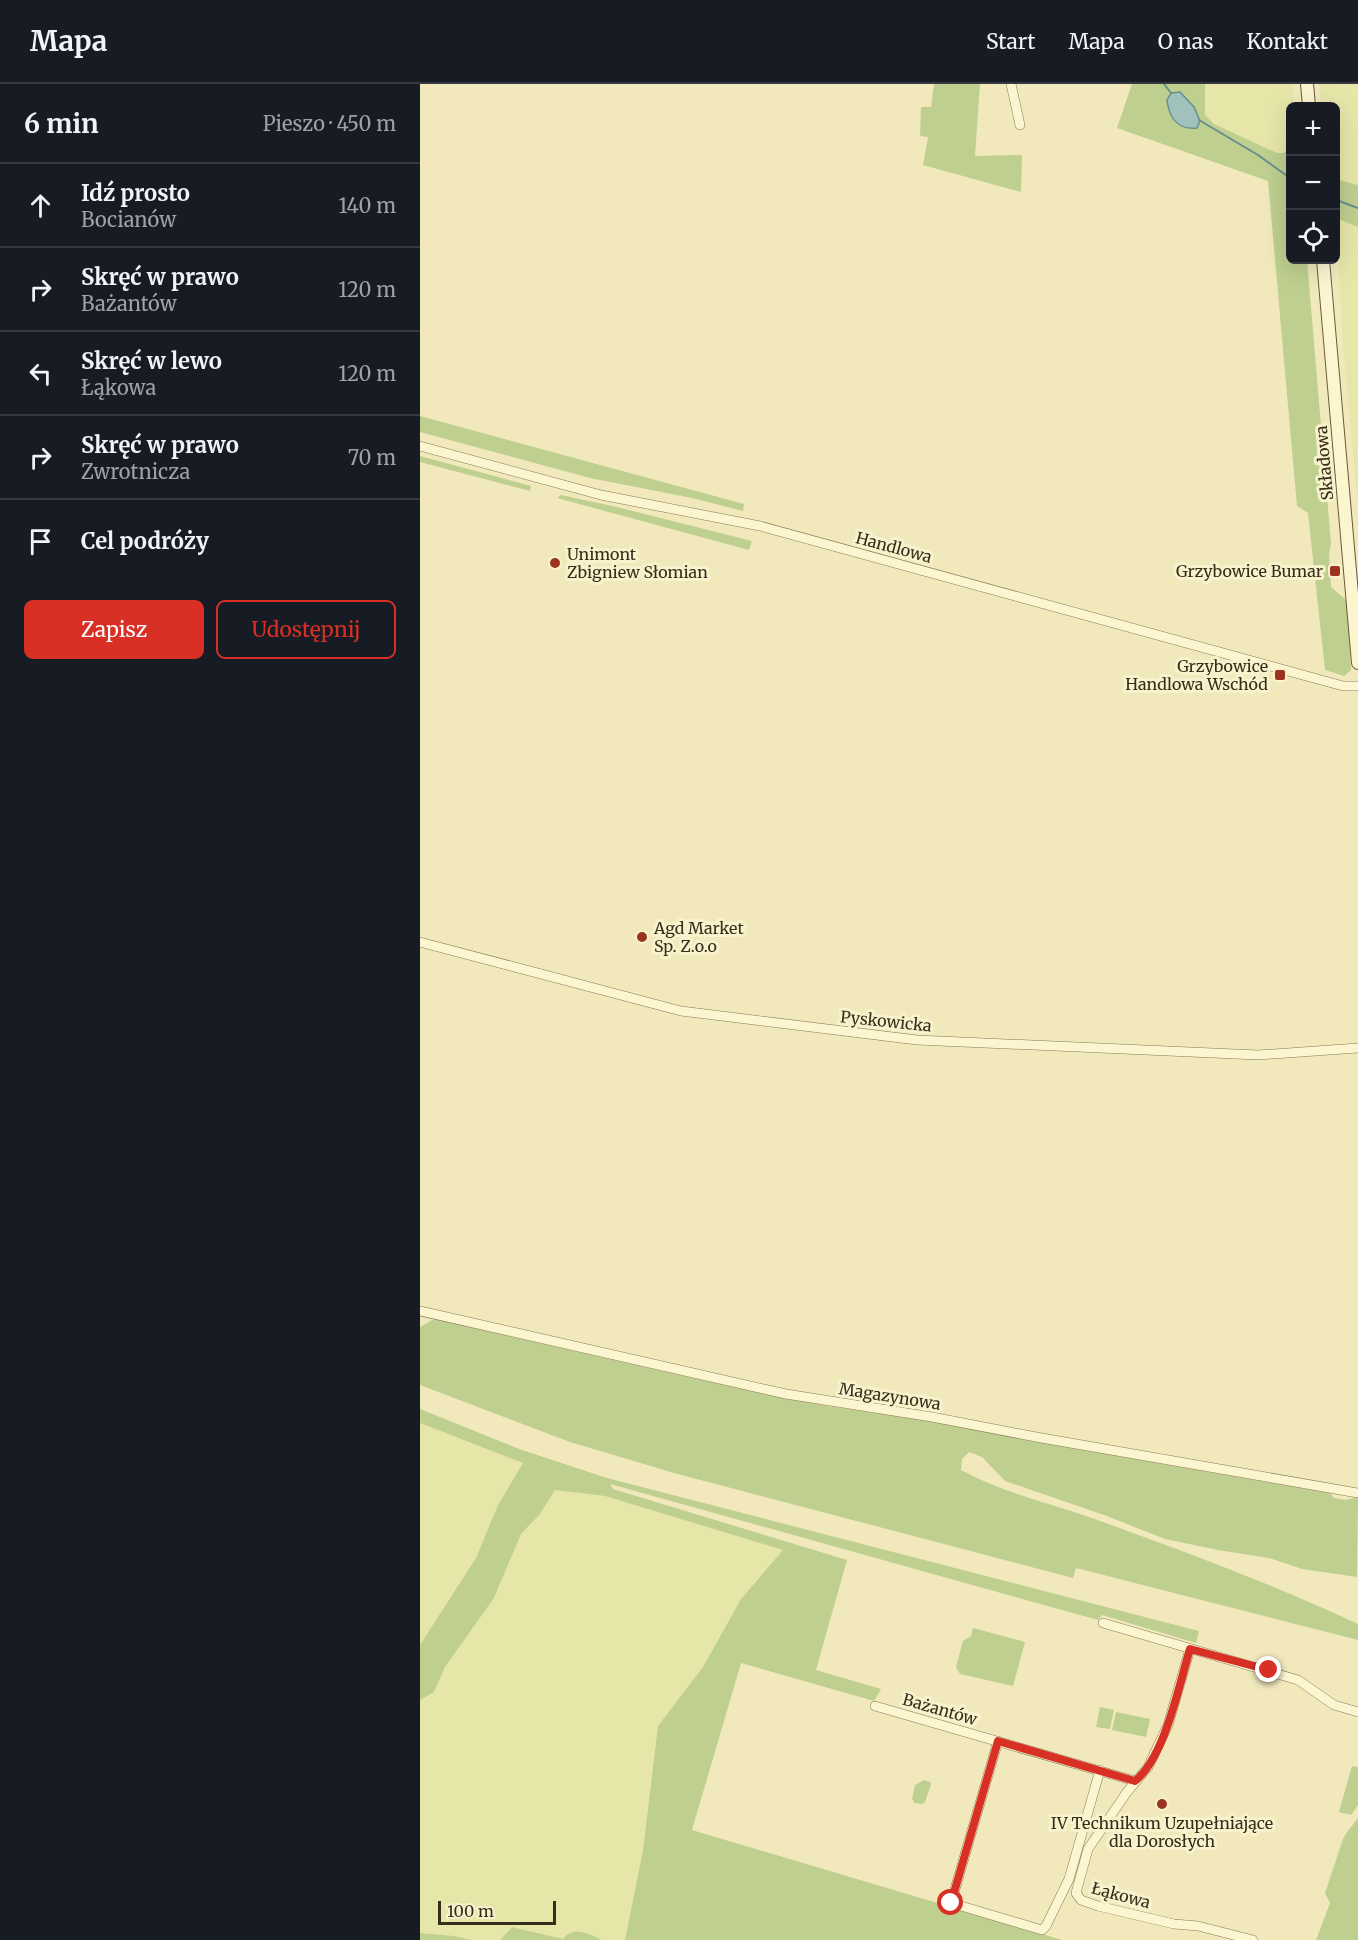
<!DOCTYPE html>
<html lang="pl">
<head>
<meta charset="utf-8">
<style>
  body { margin:0; font-family:Merriweather,serif; background:#242831; color:#f1f3f6 }
  .controls { position:absolute; right:18px; top:18px; display:grid; overflow:hidden; border-radius:9px; box-shadow:0 6px 24px #0002 }
  .controls button { width:54px; height:54px; display:grid; place-items:center; padding:0; border:0; border-bottom:2px solid #363941; background:#171b24; color:#f1f3f6; font:30px sans-serif }
  .scale { position:absolute; left:18px; bottom:15px; width:118px; box-sizing:border-box; padding-left:6px; border:3px solid #372d1b; border-top:0; font-size:16px; line-height:21px; white-space:nowrap; color:#372d1b; -webkit-text-stroke:4px #f8f2cd; paint-order:stroke }
  .stop { position:absolute; width:18px; height:18px; margin:-14px; border:4px solid #d93025; border-radius:50%; background:#fff }
  .stop.end { background:#d93025; border-color:#fff; box-shadow:0 2px 6px #0008 }
  .list { margin:0; padding:0; list-style:none }
  h2 { display:flex; justify-content:space-between; align-items:center; height:78px; margin:0; padding:0 24px; font-size:26px }
  h2 small { font-size:20px; font-weight:400; color:#9ea1a6 }
  .list li { display:grid; grid-template-columns:39px 1fr auto; gap:18px; align-items:center; box-sizing:border-box; height:84px; padding:0 24px; border-top:2px solid #363941 }
  .list b { display:block; font-size:22px; white-space:nowrap }
  .list p { margin:0; font-size:20px; white-space:nowrap; color:#9ea1a6 }
  .list em { font-size:20px; font-style:normal; color:#9ea1a6 }
  .actions { display:flex; gap:12px; padding:18px 24px }
  .actions a { flex:1; padding:14px 0; border:2px solid #d93025; border-radius:9px; text-align:center; font-size:21px; color:#d93025 }
  .actions .main { background:#d93025; color:#fff }
  .icon { flex:none; width:33px; height:33px; fill:none; stroke:currentColor; stroke-width:2; stroke-linecap:round; stroke-linejoin:round }
  .map { position:relative; flex:none; width:938px; height:1856px; overflow:hidden }
  header { display:flex; align-items:center; gap:36px; box-sizing:border-box; height:84px; padding:0 30px; background:#171b24; border-bottom:2px solid #363941 }
  header strong { font-size:28px }
  nav { display:flex; gap:33px; margin-inline-start:auto; font-size:21px }
  main { display:flex }
  aside { flex:1; background:#171b24 }
  .map>svg:first-child { display:block }
  .farmland { fill:#e7e6a9 }
  .green { fill:#becf90 }
  .water { fill:#a1c1bd; stroke:#688f8c; stroke-width:1.5 }
  .lines { fill:none; stroke-linecap:round; stroke-linejoin:round }
  .stream { stroke:#688f8c; stroke-width:2 }
  .street-casing { stroke:#897955; stroke-width:10 }
  .secondary-casing { stroke:#6b5938; stroke-width:14 }
  .street { stroke:#fbf5d0; stroke-width:9 }
  .secondary { stroke:#fbf5d0; stroke-width:12 }
  .route { stroke:#d93025; stroke-width:8 }
  .poi-dot { fill:#9c3321; stroke:#f8f2cd; stroke-width:2 }
  .labels { text-anchor:middle; dominant-baseline:central; stroke-width:6; stroke-linejoin:round; paint-order:stroke }
  .street-label { font-size:16px; fill:#372d1b; stroke:#f8f2cd }
  .poi-label { font-size:16px; fill:#372d1b; stroke:#f8f2cd; text-anchor:start }
</style>
</head>
<body>
<header>
<strong>Mapa</strong>
<nav><a>Start</a><a>Mapa</a><a>O nas</a><a>Kontakt</a></nav>
</header>
<main>
<aside>
<h2>6 min<small>Pieszo · 450 m</small></h2>
<ul class="list">
<li><svg class="icon" aria-label="ahead" viewBox="0 0 24 24"><path d="M12 20V5M6 11l6-6 6 6"/></svg><div><b>Idź prosto</b><p>Bocianów</p></div><em>140 m</em></li>
<li><svg class="icon" aria-label="right" viewBox="0 0 24 24"><path d="M7 20v-9h11M14 6l5 5-5 5"/></svg><div><b>Skręć w prawo</b><p>Bażantów</p></div><em>120 m</em></li>
<li><svg class="icon" aria-label="left" viewBox="0 0 24 24"><path d="M17 20v-9H6M10 6l-5 5 5 5"/></svg><div><b>Skręć w lewo</b><p>Łąkowa</p></div><em>120 m</em></li>
<li><svg class="icon" aria-label="right" viewBox="0 0 24 24"><path d="M7 20v-9h11M14 6l5 5-5 5"/></svg><div><b>Skręć w prawo</b><p>Zwrotnicza</p></div><em>70 m</em></li>
<li><svg class="icon" aria-label="arrive" viewBox="0 0 24 24"><path d="M6 21V4h12l-3 4 3 4H6"/></svg><div><b>Cel podróży</b></div></li>
</ul>
<div class="actions"><a class="main">Zapisz</a><a>Udostępnij</a></div>
</aside>
<div class="map">
<svg width="938" height="1856" viewBox="0 0 938 1856">
  <rect width="100%" height="100%" fill="#f1e9bc"/>
  <path class="farmland" d="M785,0h88l1,16 -1,6h-3l-2,43 -5,4h-6l-63,-29 -9,-9z
    M899,0h39v101l-22,-6v-73h-15z
    M916,134l22,9v280l-15,-162z
    M0,1339l103,40 -25,42 -22,53 -56,87z
    M135,1406l50,6 178,54 -42,49 -38,68 -45,59 -15,124 -18,90h-23l-16,-8 -13,-1 -8,4 -2,4 -51,-12 -12,13h-29l-17,-4 -34,-3v-233l14,-9 11,-24 49,-69 27,-64 19,-20z"/>
  <path class="green" d="M514,0h46l-5,72 47,-1 -1,37 -98,-27 5,-28 -8,-1 1,-29h10z
    M712,0h73v31l9,9 63,29h6l5,-4 2,-21v132h17l24,284 -2,9 2,34 16,14 4,69 -7,6 -19,-6 -17,-157 -11,-7 -29,-325 -151,-53z
    M916,95l22,6v42l-22,-9z
    M0,332l324,88 -1,7 -51,-13 -102,-20 -170,-46z
    M0,372l111,30 -1,5 -110,-29z
    M141,411l56,12 135,34 -3,9 -192,-52z
    M14,1235l263,60 130,27 131,19 91,19 281,49 4,5 11,2 13,-3 -1,80 -55,-8 -33,-11 -51,-8 -53,-11 -61,-24 -99,-34 -23,-24 -13,-5 -7,7 -1,11c44,24 95,35 142,52 86,31 172,63 255,102v16l-282,-72 -3,10 -399,-105 -104,-31 -150,-57v-58z
    M0,1325l99,40 88,29 592,153 -3,12 -94,-28 -4,5 -488,-136 3,5 234,71 -31,110 65,19 -7,12 -133,-38 -49,167 370,110h-437l18,-90 15,-124 45,-59 38,-68 42,-49 -178,-54 -50,-6 -15,24 -19,20 -27,64 -49,69 -11,25 -14,8v-55l56,-87 22,-53 25,-42 -103,-40z
    M553,1544l52,14 -12,44 -53,-12 -4,-7 7,-26 8,-5z
    M680,1623l14,3 -4,19 -14,-2z
    M696,1628l34,7 -4,18 -34,-7z
    M932,1682l6,1v38l-7,10 -12,-3z
    M504,1696l6,2 1,2 -6,18 -3,2 -7,-1 -3,-4 3,-14z
    M938,1734v122h-42l14,-37 -5,-10 18,-54 4,-7z
    M92,1843l51,12c10,-14 27,-5 39,1h-102z
    M0,1849l34,3 17,4h-51z"/>
  <path class="water" d="M760,8l14,15 6,14 -3,7c-19,2 -28,-10 -30,-28l4,-7z"/>
  <g class="lines">
    <path class="stream" d="M744,0l7,9
      M779,36l59,35 32,23
      M919,117l19,7"/>
    <defs>
      <path id="street" d="M591,0l9,41
        M0,362l181,49 159,31 583,160h15
        M0,858l261,69 236,29 341,15 100,-7
        M0,1227l366,83 146,23 104,20 322,56
        M683,1539l195,57 36,25 24,7
        M770,1565l-22,76 -20,42 -21,25 -39,57 -12,44 5,7 17,6 76,18 24,2 55,14
        M455,1622l260,75
        M578,1657l-47,162 91,27 4,-4 23,-47 31,-109"/>
      <path id="secondary" d="M887,0l2,22
        M903,176l35,403"/>
    </defs>
    <use href="#street" class="street-casing"/>
    <use href="#secondary" class="secondary-casing"/>
    <use href="#street" class="street"/>
    <use href="#secondary" class="secondary"/>
  </g>
  <g class="lines">
    <path class="route" d="M531,1819l47,-162 137,40c30,-24 44,-96 55,-132l79,21"/>
  </g>
  <g class="poi-dot">
    <circle cx="135" cy="479" r="6"/>
    <rect x="909" y="481" width="12" height="12" rx="3"/>
    <rect x="854" y="585" width="12" height="12" rx="3"/>
    <circle cx="222" cy="853" r="6"/>
    <circle cx="742" cy="1720" r="6"/>
  </g>
  <g class="labels">
    <g class="street-label">
      <text transform="translate(904 379) rotate(-95)">Składowa</text>
      <text transform="translate(474 463) rotate(15)">Handlowa</text>
      <text transform="translate(466 937) rotate(6)">Pyskowicka</text>
      <text transform="translate(470 1312) rotate(9)">Magazynowa</text>
      <text transform="translate(520 1625) rotate(16)">Bażantów</text>
      <text transform="translate(701 1811) rotate(15)">Łąkowa</text>
    </g>
    <g class="poi-label">
      <text x="147" y="470">Unimont<tspan x="147" dy="18">Zbigniew Słomian</tspan></text>
      <text x="903" y="487" text-anchor="end">Grzybowice Bumar</text>
      <text x="848" y="582" text-anchor="end">Grzybowice<tspan x="848" dy="18">Handlowa Wschód</tspan></text>
      <text x="234" y="844">Agd Market<tspan x="234" dy="18">Sp. Z.o.o</tspan></text>
      <text x="742" y="1739" text-anchor="middle">IV Technikum Uzupełniające<tspan x="742" dy="18">dla Dorosłych</tspan></text>
    </g>
  </g>
</svg>
<div class="controls">
<button>+</button>
<button>−</button>
<button><svg class="icon" aria-label="locate" viewBox="0 0 24 24"><circle cx="12" cy="12" r="6"/><path d="M12 2v4M12 18v4M2 12h4M18 12h4"/></svg></button>
</div>
<div class="scale">100 m</div>
<div class="stop" style="left:531px;top:1819px"></div>
<div class="stop end" style="left:849px;top:1586px"></div>
</div>
</main>
</body>
</html>
